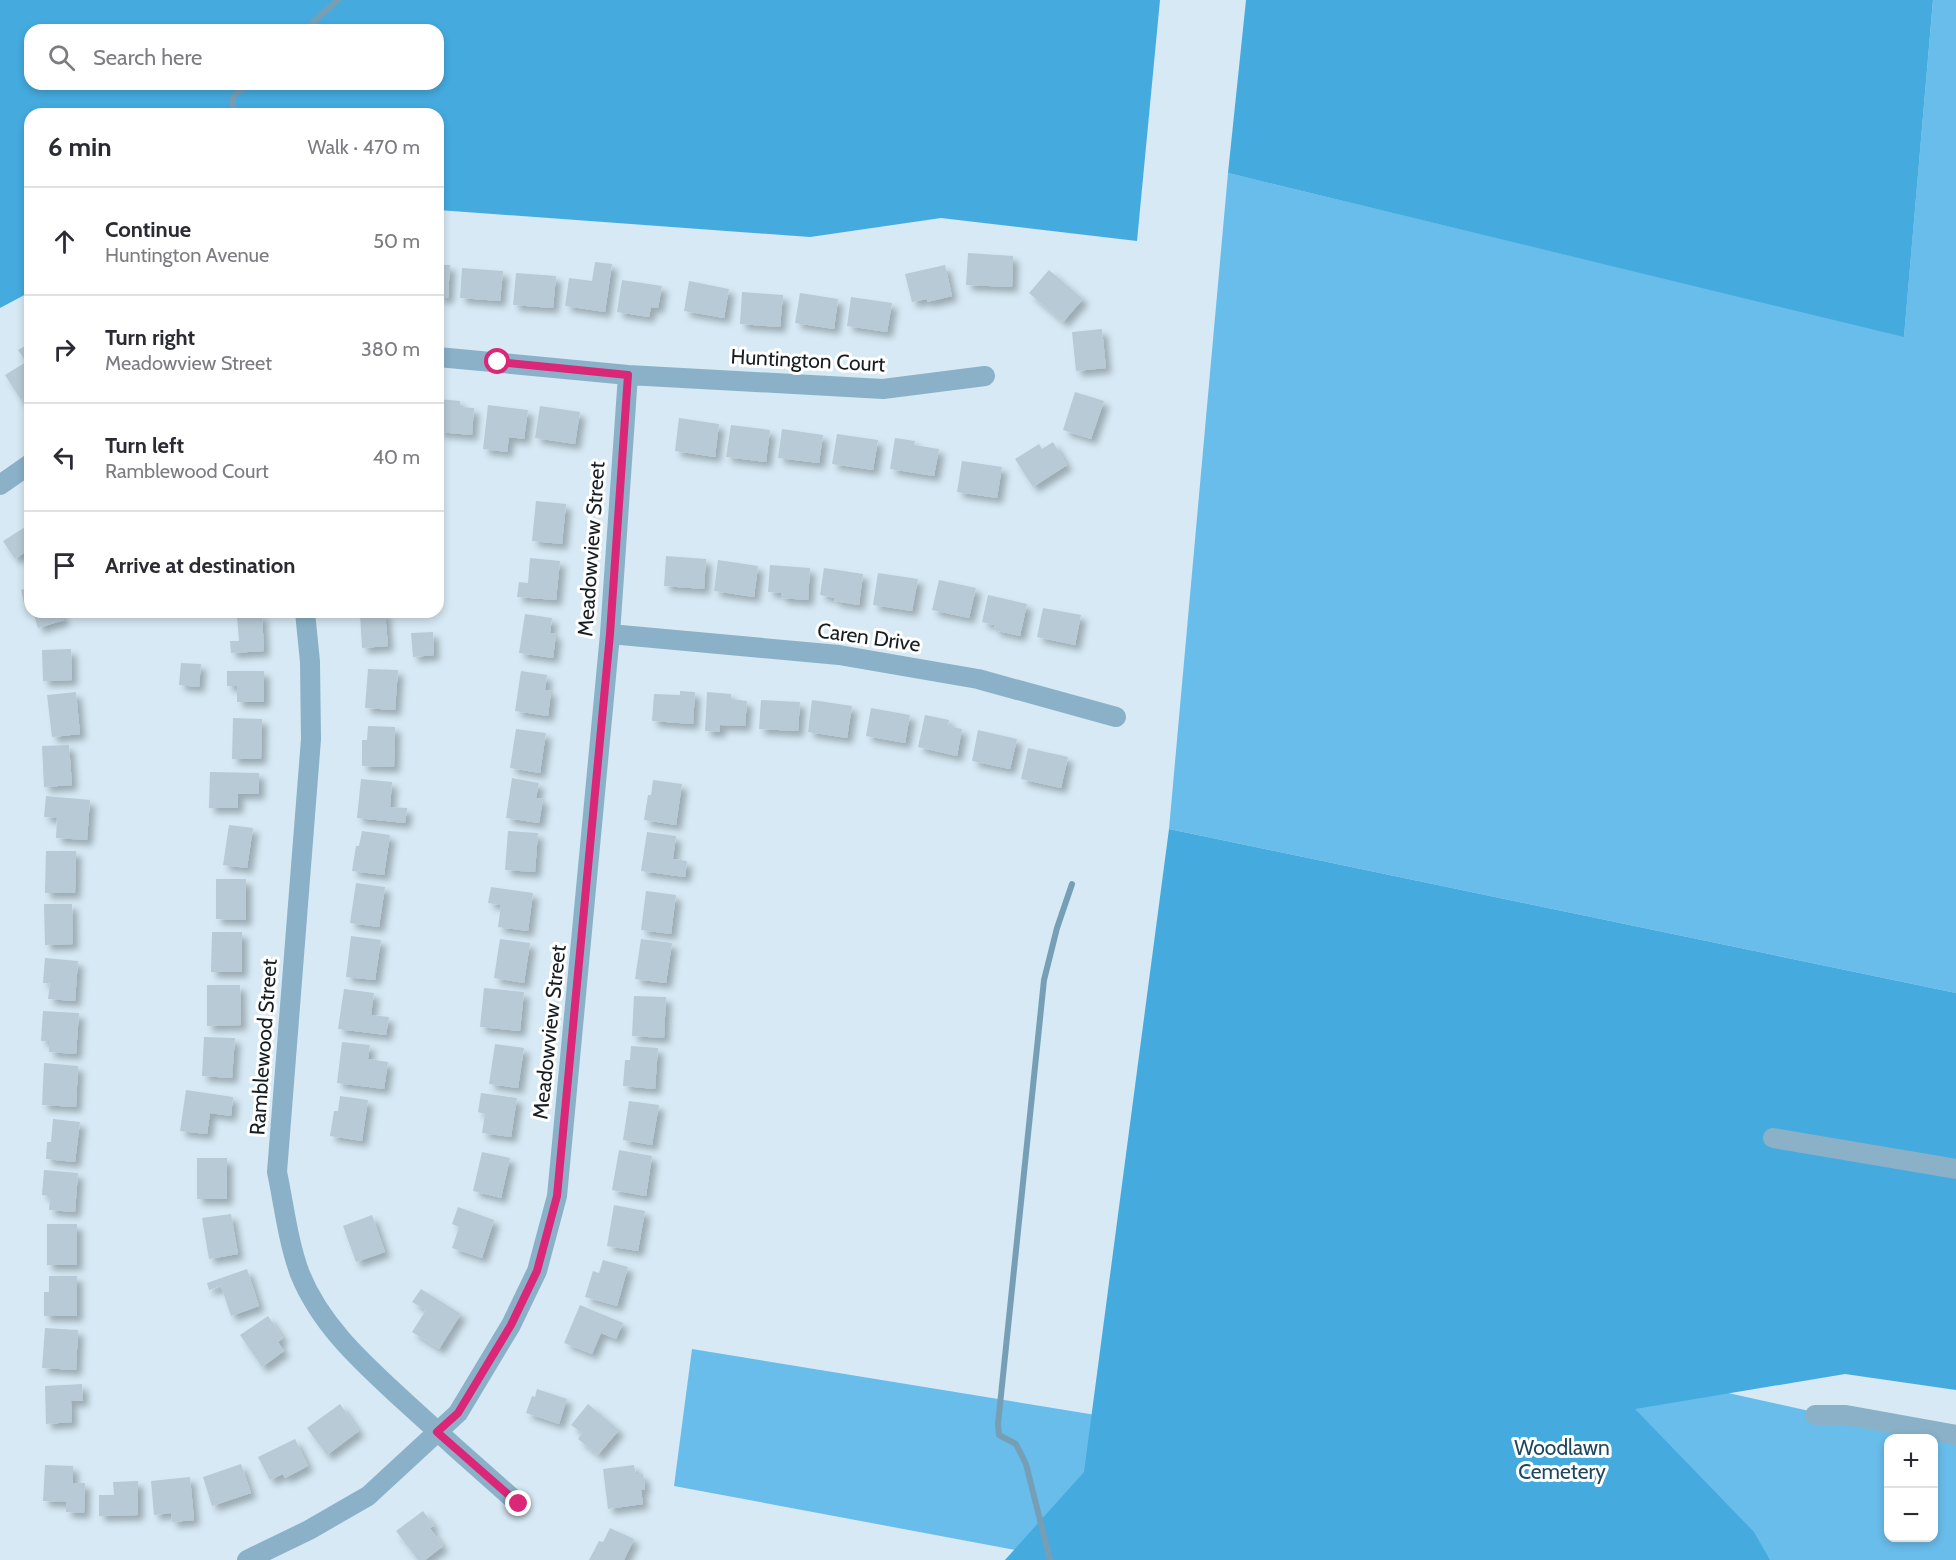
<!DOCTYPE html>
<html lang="en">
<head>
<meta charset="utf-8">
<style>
  body { margin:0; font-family:Cabin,sans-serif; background:#f7f7f7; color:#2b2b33 }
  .controls { position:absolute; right:18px; bottom:18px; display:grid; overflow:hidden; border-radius:12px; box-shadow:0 3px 9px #0003 }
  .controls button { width:54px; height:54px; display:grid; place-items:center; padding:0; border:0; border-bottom:2px solid #e1e1e2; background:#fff; color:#2b2b33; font:30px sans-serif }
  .stop { position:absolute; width:18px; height:18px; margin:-14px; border:4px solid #db2777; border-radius:50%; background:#fff }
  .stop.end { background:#db2777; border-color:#fff; box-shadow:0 2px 6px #0008 }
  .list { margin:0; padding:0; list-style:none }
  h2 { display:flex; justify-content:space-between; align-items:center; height:78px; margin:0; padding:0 24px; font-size:26px }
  h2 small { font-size:20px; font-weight:400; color:#7c7c81 }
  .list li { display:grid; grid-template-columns:39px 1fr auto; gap:18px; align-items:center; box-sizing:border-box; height:108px; padding:0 24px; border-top:2px solid #e1e1e2 }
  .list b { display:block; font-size:22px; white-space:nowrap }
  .list p { margin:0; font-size:20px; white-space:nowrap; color:#7c7c81 }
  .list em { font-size:20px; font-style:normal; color:#7c7c81 }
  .icon { flex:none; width:33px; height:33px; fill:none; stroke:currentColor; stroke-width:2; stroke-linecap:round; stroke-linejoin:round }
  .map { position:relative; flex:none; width:1956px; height:1560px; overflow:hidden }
  .search { position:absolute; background:#fff; box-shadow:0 3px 9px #0003; left:24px; top:24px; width:420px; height:66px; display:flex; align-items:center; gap:15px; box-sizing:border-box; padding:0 21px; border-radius:18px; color:#7c7c81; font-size:22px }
  .panel { position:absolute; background:#fff; box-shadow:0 3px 9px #0003; left:24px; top:108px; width:420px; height:510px; border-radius:18px }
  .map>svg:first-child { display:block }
  .green { fill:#69bdeb }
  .forest { fill:#45abdf; fill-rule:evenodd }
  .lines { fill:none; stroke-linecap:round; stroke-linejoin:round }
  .stream { stroke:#769fb6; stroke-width:6 }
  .building { fill:#b8cad5; filter:url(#shadow) }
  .minor { stroke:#8ab1c8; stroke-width:20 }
  .route { stroke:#db2777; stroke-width:8 }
  .labels { text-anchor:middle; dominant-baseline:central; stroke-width:6; stroke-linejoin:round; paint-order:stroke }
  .street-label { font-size:21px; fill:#171e22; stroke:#fff }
  .park-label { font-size:21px; fill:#1e485e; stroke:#fff }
</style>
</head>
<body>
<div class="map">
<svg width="1956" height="1560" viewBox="0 0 1956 1560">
  <defs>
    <filter id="shadow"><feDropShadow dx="5.5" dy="5.5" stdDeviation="3" flood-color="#0004"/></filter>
  </defs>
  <rect width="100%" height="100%" fill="#d6e9f4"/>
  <path class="green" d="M1933,0h23v993l-787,-164 59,-656 676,163z
    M1471,1336l460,102h-43v100h46v-99l22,5v116h-887l-395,-74 18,-137 691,113z"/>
  <path class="forest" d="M0,0h1160l-23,241 -196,-23 -131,19 -372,-27v-96h-408v178l-30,16zM30,30h408v54h-408z
    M1246,0h687l-29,337 -676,-164z
    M1169,829l787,164v397l-111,-16 -210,35 119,123 16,28h-765l79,-88z"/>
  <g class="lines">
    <path class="stream" d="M304,30l34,-30
      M233,114v-17l14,-13
      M1050,1560l-24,-96 -10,-20 -17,-9 -1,-11 46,-444 13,-52 15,-44"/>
  </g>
  <path class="building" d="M968,253l45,3 -1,31 -46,-2z
    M595,262l17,2 -7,48 -40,-6 4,-28 23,3z
    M438,265h12l-2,33h-10z
    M945,265l7,31 -25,6v-3l-15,3 -7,-28z
    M462,268l41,3 -3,30 -40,-3z
    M1049,270l34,29 -20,23 -34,-29z
    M516,273l40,3 -3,32 -40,-3z
    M622,280l40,6 -4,22 -7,-1 -2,10 -32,-5z
    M689,281l40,8 -5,29 -40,-7z
    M742,292l41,3 -3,32 -40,-3z
    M800,293l38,6 -4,30 -39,-6z
    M851,297l41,6 -5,29 -40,-6z
    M1102,329l4,39 -30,3 -4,-39z
    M30,343v52l-9,5 -16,-25 21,-13 -8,-12z
    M1075,392l29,9 -13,38 -28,-9z
    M438,399l22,2v6l14,1 -2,27 -34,-3z
    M488,405l40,5 -4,29 -15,-2 -2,15 -24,-3z
    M540,406l40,6 -5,32 -40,-6z
    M679,418l40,6 -4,33 -40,-6z
    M731,425l39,5 -4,32 -40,-5z
    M782,429l41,6 -4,28 -41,-5z
    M837,434l41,6 -5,30 -41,-6z
    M895,438l20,3 -1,4 25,4 -5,27 -44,-7z
    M1053,442l14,23 -34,22 -18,-28 24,-15 3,5z
    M962,461l40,6 -5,31 -40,-6z
    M536,501l30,3 -4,40 -30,-3z
    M30,524v25l-15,10 -12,-18z
    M666,556l40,3 -2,30 -40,-3z
    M530,558l30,3 -4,39 -39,-3 2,-15 9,1z
    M718,560l40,6 -4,31 -40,-6z
    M770,565l40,3 -2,32 -27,-2v-5l-13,-1z
    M824,568l39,6 -4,31 -25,-4 1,-3 -15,-3z
    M878,573l40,6 -6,32 -39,-6z
    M939,580l37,8 -7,30 -37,-8z
    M30,587v19l-5,2 -4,-18z
    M988,595l39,9 -7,32 -26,-6 1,-5 -13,-3z
    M1043,608l38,7 -6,30 -38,-8z
    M33,612h28l3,8 -26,8z
    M385,612l3,34 -26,2 -2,-34z
    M262,614l2,37 -33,2 -1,-12h9l-2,-25z
    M525,614l27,4 -2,15 6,1 -3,24 -34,-5z
    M433,632l1,23 -21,2 -2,-24z
    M71,649l1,31 -29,1 -1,-31z
    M181,663l20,1 -2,23 -20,-2z
    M368,669l30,1 -3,40 -30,-2z
    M227,671h37v31h-27v-16h-10z
    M521,671l26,4 -2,15 6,1 -3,25 -33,-5z
    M680,691l15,1 -2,32 -41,-3 2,-27 26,1z
    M76,692l4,42 -28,3 -5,-42z
    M707,692l24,2v5l16,2 -2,25 -25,-1v7l-15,-1z
    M761,700l39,2 -2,29 -39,-2z
    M812,700l40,6 -5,32 -39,-6z
    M871,708l39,7 -5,28 -39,-7z
    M925,715l24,5 -1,6 14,3 -5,27 -39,-9z
    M233,718l29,1 -1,40h-29z
    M368,726l27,1 -1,40 -32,-1v-26h5z
    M516,729l30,4 -6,40 -30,-5z
    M978,730l39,9 -7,30 -38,-8z
    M69,745l3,40 -28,2 -2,-41z
    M1028,748l40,9 -7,31 -40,-9z
    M210,772l49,1v21h-21v14h-29z
    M512,778l27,5 -3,15 7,1 -4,24 -33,-5z
    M361,779l31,3 -2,25 17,1 -2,15 -48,-5z
    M653,780l29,4 -6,41 -32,-5 4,-25h3z
    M46,796l44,4 -3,40 -31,-2 1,-20 -13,-1z
    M229,825l24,3 -6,40 -24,-3z
    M362,831l28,4 -6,40 -32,-4 4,-25h3z
    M508,831l30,2 -3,39 -30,-2z
    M647,832l29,4 -3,23 14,2 -2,16 -44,-6z
    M46,851h30l-1,42h-30z
    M216,879h30v41l-30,-1z
    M356,883l29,4 -6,40 -29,-4z
    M491,887l42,6 -5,38 -30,-4 3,-22 -13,-2z
    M646,891l30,4 -5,39 -30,-4z
    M44,904h28l1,40 -28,1z
    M212,932h30v40h-31z
    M351,936l30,4 -6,40 -29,-3z
    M500,939l30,4 -6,40 -30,-5z
    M641,939l31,4 -6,40 -31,-4z
    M45,958l33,3 -3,40 -27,-2 2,-16h-7z
    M207,985h33l1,40 -34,1z
    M484,988l40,4 -4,39 -40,-4z
    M344,989l30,4 -3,22 18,2 -3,18 -48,-6z
    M634,996l32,1 -2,41 -32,-2z
    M43,1011l36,2 -3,41 -27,-2v-11h-8z
    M204,1037l31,1 -3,40 -30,-2z
    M342,1042l28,3 -2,14 20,3 -4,27 -47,-6z
    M495,1044l29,4 -6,40 -29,-4z
    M631,1046l27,2 -3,41 -32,-3 2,-26h5z
    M44,1063l34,3 -2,41 -34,-2z
    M186,1090l47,7 -2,19 -21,-3 -3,21 -27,-3z
    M481,1093l36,5 -6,39 -29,-4 3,-19 -7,-2z
    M340,1096l28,4 -6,41 -32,-5 4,-25h4z
    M629,1101l30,4 -7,40 -29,-5z
    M53,1119l27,3 -5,40 -29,-3 1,-17h4z
    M619,1150l33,6 -6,40 -34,-6z
    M482,1152l28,6 -9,40 -28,-7z
    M197,1158h30v41h-30z
    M44,1170l34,3 -3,39 -26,-2 1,-14 -8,-1z
    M614,1205l31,6 -7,40 -31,-5z
    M458,1207l36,13 -12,38 -30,-10 7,-21 -7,-3z
    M231,1214l7,40 -29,5 -7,-41z
    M372,1215l13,37 -29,10 -13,-36z
    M47,1224h30v41h-30z
    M603,1260l25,7 -11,39 -32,-9 8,-26 6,2z
    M247,1269l12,37 -28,10 -10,-30 -12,4 -2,-7z
    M49,1276h28v40h-33v-24h5z
    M421,1289l40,25 -22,35 -27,-17 14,-22 -14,-8z
    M580,1305l43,18 -7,16 -15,-6 -9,21 -28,-11z
    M268,1316l15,22 -5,4 6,9 -22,16 -22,-32z
    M45,1328l33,2 -2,40 -34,-2z
    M82,1384l1,17h-12l1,21 -26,2 -1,-38z
    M537,1389l30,10 -8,25 -33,-11 6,-17 3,1z
    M340,1404l19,27 -32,24 -20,-27z
    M588,1404l31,26 -21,25 -20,-16 4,-6 -11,-8z
    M295,1439l13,27 -23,12 -2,-4 -13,6 -12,-23z
    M241,1464l10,29 -39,13 -9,-29z
    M45,1465l28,1v17h12l-1,30 -18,-1v-10l-23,-1z
    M634,1465l2,10 7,-1 2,15 -4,1 2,14 -35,5 -5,-40z
    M190,1477l4,43 -22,2 -1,-9 -17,2 -3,-34z
    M138,1481v34l-39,1v-21h15l-1,-13z
    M423,1511l11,15 -4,2 13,18 -18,14h-7l-22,-29z
    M610,1528l24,11 -10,21h-35l10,-19 4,1z"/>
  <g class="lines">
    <path class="minor" d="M438,357l190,18 255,14 102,-13
      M0,485l30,-21
      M305,612l5,50 1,77 -34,433c7,33 11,70 23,102 21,52 63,89 103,126 38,35 77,70 116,104
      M610,634l229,21 139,24 138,38
      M1773,1138l183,31
      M1815,1415h31l110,20
      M247,1560l62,-30 59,-34 90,-83 53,-88 26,-54 20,-75 53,-562 18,-259"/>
  </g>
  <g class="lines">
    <path class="route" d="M498,362l130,13 -18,259 -53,562 -20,75 -26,54 -53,88 -21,19 82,72"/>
  </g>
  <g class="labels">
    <g class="street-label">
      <text transform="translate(808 360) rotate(3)">Huntington Court</text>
      <text transform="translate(591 549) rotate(-86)">Meadowview Street</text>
      <text transform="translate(869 637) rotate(8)">Caren Drive</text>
      <text transform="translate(549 1032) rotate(-84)">Meadowview Street</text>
      <text transform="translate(263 1047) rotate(-86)">Ramblewood Street</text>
    </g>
    <g class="park-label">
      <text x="1562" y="1447">Woodlawn<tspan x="1562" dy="24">Cemetery</tspan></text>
    </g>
  </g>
</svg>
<div class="controls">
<button>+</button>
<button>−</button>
</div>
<div class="stop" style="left:498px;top:362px"></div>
<div class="stop end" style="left:519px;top:1504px"></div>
<div class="search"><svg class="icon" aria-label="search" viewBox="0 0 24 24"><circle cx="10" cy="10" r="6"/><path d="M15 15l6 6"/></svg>Search here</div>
<section class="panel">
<h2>6 min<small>Walk · 470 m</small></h2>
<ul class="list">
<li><svg class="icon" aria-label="ahead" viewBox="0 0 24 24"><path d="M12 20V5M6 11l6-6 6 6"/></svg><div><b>Continue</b><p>Huntington Avenue</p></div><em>50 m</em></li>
<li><svg class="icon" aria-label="right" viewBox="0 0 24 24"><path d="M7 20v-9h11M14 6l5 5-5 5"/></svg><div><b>Turn right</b><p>Meadowview Street</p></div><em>380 m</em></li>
<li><svg class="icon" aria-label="left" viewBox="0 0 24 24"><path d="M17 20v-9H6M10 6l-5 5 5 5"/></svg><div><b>Turn left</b><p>Ramblewood Court</p></div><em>40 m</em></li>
<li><svg class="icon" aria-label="arrive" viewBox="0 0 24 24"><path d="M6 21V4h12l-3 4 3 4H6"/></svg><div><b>Arrive at destination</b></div></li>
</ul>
</section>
</div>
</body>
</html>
